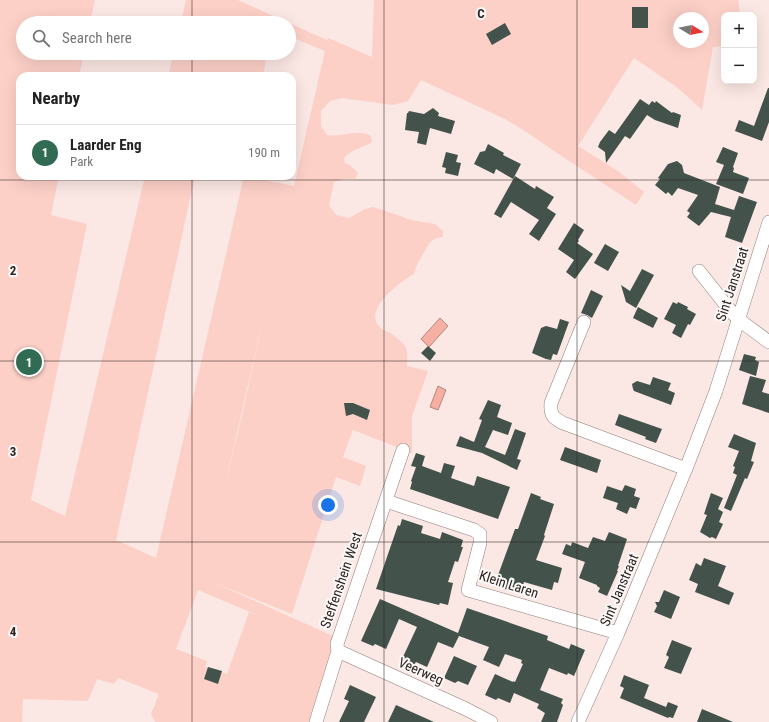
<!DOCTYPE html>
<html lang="en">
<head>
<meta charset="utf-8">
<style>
  body { margin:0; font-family:"Roboto Condensed",sans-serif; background:#f2f2f2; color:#222 }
  .controls { position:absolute; right:12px; top:12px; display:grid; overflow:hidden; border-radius:8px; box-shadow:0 4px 16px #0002 }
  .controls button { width:36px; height:36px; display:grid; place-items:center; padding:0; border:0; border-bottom:1px solid #e0e0e0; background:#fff; color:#222; font:20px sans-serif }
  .compass { position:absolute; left:673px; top:12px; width:36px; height:36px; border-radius:50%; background:#fff; box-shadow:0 4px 16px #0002; rotate:100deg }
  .you { position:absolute; left:328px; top:505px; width:14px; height:14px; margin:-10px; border:3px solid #fff; border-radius:50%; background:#1a73e8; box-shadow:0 0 0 6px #1a73e833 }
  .badge { display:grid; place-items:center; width:26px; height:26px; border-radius:50%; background:#326b54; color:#fff; font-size:13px; font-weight:700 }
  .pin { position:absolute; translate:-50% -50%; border:2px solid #fff; box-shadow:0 1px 4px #0006 }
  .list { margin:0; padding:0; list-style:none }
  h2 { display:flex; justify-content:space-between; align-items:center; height:52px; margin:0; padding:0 16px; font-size:17px }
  h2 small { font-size:13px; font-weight:400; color:#767676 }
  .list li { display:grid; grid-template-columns:26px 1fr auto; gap:12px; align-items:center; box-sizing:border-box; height:56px; padding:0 16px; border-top:1px solid #e0e0e0 }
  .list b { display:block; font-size:15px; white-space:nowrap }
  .list p { margin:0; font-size:13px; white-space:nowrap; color:#767676 }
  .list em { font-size:13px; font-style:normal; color:#767676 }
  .icon { flex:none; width:22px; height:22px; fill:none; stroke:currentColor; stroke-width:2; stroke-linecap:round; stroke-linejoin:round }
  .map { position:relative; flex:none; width:769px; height:722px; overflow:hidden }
  .search { position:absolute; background:#fff; box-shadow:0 4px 16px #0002; left:16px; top:16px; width:280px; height:44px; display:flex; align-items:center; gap:10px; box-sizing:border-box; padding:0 14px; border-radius:22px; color:#767676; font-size:15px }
  .panel { position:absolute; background:#fff; box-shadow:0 4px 16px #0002; left:16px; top:72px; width:280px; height:108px; border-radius:12px }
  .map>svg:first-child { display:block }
  .green { fill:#fcd0c7; fill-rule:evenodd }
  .water { fill:#f5b0a3; stroke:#b9867d }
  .building { fill:#43524b }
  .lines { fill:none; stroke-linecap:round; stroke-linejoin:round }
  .street-casing { stroke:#8f7e7a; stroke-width:14 }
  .street { stroke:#fff; stroke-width:13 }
  .grid { fill:none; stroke:#2c2523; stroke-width:1; stroke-opacity:0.55 }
  .labels { text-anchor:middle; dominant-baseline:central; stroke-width:4; stroke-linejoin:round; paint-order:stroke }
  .street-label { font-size:14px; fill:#2c2523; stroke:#fcf8f7 }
  .grid-label { font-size:13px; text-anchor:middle; font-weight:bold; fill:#2c2523; stroke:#fcf8f7; stroke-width:4; stroke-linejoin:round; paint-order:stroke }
</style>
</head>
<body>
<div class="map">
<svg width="769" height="722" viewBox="0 0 769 722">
  <rect width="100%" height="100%" fill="#fbe7e3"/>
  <path class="green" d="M0,0h95l-5,23h-67v30h61l-5,23h-59v100h39l-8,39 36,9 -56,276 34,16 80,-340h50l-79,364 40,18 88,-382 50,10 31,-135 -36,-15v-13h-108l5,-23h52l89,40 1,-2 44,19 2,-57h364l2,15h-16v31l-11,1 -11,63 -24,-22 -44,-30 -56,88 40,25 26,21 -8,13 -82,-54 -26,-18 -23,-14 -84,-39 -13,21 -15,4 -51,-7 -12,3 -9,10v15l6,9c15,3 30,-7 44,1l1,6c-9,6 -21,7 -28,16l1,5 5,2 8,8 -3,6h-12l-9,3 -5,23 7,10 13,3 16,-9 8,-2 10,3 28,10 24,4 8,7v6c-14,1 -14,8 -20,17 -5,8 -7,12 -9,20 -13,7 -49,34 -36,51 4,6 10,6 15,10 3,2 9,7 11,10 5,5 3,14 3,21l21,5 -16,45v37l-59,-23 -10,27 23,9 -6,20 -24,-9 -44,137 -77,-31 120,54 -23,85h-157l-4,-8 8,-20 -41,-16 -4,6 -17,-5 -9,22 -65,-2 -1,23h-22zM679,18h24v24h-24zM264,315l-21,96 -19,78zM198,590l71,30 -20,-8 -22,62 -22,-7 2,-6 -31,-12z
    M174,53h93l-4,23h-95z"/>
  <path class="water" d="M440,318l8,8 -19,21 -8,-8z
    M438,386l8,4 -8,20 -8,-3z"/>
  <path class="building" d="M632,7h16v21h-16z
    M505,23l6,11 -19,11 -6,-11z
    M768,88h1v34l-7,19 -27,-10 4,-11 15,6z
    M640,99l9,6 3,-4 3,2 1,-2 16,12 1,-1 8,3 -3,13 -23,-8 -8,-5 -17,24 -5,-3 -19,27 -1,-11 -7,-5 2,-5 9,-12 6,4z
    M433,108l6,5 -1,3 17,5 -4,13 -21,-6 -4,17 -9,-2 2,-11 -14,-2 2,-17h1l1,-2 15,3z
    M488,144l16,9 -1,2 18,9 -8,15 -17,-10 -2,5 -20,-10 6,-12 5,-1z
    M723,147l15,6 -5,14 1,1 -1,4 16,6 -6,16 -27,-10 8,-19 -8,-3z
    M446,152l12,3 -2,7 5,1 -3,13 -13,-3 1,-5 -4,-1z
    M677,161l5,4 2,8 36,14 -5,17 19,6 5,-14 18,6 -15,41 -17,-6 6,-20 -20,-5 -12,14 -12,-9 3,-4 -3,-2 11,-16 -20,-7 -6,8 -4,-4 -2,2 -11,-9 5,-6 -2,-1 10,-14z
    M515,176l20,13 1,-3 18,11 -7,11 9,6 -17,27 -10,-7 10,-14 -28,-18 -10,16 -7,-4z
    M574,223l10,7 -6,10 1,1 -2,2 16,11 -18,25 -9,-7 8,-12 -16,-11z
    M605,244l14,8 -11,19 -14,-8z
    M642,269l12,6 -18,33 -10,-6 -5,-17 9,6z
    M591,290l12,6 -11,22 -5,-3 -6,-2z
    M673,302l4,2 1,-2 10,5 -1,2 9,5 -6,11 -2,-1 -7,14 -9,-5 4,-8 -12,-6z
    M638,307l20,11 -5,10 -20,-10z
    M560,319l9,3 -12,33 -4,-1 -2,6 -5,-1 -14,-6 9,-25 5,-2 11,3z
    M428,346l8,7 -6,8 -9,-8z
    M744,354l12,3 -1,3 4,2 -3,14 -17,-6z
    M750,376l16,4 -4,12 7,2v19l-27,-9z
    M653,377l18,6 -3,7 7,3 -4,12 -37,-14 -1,-2 -1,-5 5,-3 13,4z
    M488,400l13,5 -4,12 15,6 -4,12 -15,-5 -8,17 20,8 10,-26 11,4 -9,26 4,1 -4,10 -35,-17 -26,-7 4,-10 14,6 8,-22 -3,-1z
    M344,403h9l17,7 -3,10 -14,-6 -7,2z
    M619,414l43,15 -6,14 -11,-4 1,-2 -31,-12z
    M734,434l22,9 -5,18 3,1 -7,17 -2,-1 -14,33 -7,-3 13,-33 -4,-2 2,-6 -2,-1 6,-15 -11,-4z
    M565,447l36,13 -4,13 -37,-13z
    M416,453l9,3 -3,10 19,7 3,-10 11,3 -4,12 23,8 3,-10 33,11 -12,32 -88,-30 2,-7 -1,-1 5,-14 -5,-1z
    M625,485l11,4 -2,7 6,2 -4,11 -6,-2 -3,7 -11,-5 2,-6 -15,-5 4,-12 15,5z
    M531,493l10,4 -1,2 14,5 -10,31 1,1 -9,24 26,8 -4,15 -4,-1 -2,8 -28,-8 -2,7 -6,-2 -1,5 -21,-6 21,-57h3z
    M711,493l12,5 -5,11 5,3 -4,10 4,2 -7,15 -4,-2 -2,1 -10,-6 7,-17 -3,-1z
    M402,519l21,7 -2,7 19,6 2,-7 21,8 -2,7h2l-5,15 -3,-1 -7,21 5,1 -5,22 -8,-2 -1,2 -63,-16 22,-64 2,1z
    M609,532l18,7 -9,27h1l-2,5h1l-11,25 -9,-4 2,-4 -3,-2v-1l-18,-7 6,-16 -23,-8 4,-10 5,2 1,-4 16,6 5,-11 12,4z
    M704,558l22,8 -8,20 16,7 -5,12 -34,-13 3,-8 -9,-4 7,-17 5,3z
    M664,590l16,7 -9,22 -17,-7 3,-6 -2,-4h4z
    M380,599l78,34 9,-25 81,28 -1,4 22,9 2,-5 14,6 -11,26 -6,-3 -1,2 -18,-7 -9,22 23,9 -2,4 2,2 -6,17h-16l4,-9 -8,-5 2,-4 -25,-11 -4,10 -12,-5 -2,2 -11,-5 10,-21 18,8v-1l2,1 8,-18 -2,-1 1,-3 -17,-6 -6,13 -16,-7 6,-13 -30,-11 -6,12 -15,-6 -11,25 -11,-5 -2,3 -12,-6 15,-32 -18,-8 -13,30 -11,-5 -2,2 -12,-5z
    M672,640l20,8 -11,26 -17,-6 5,-11 -3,-2z
    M454,656l23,10 -9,19 -10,-4 -3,2 -11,-5z
    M208,667l14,4 -4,13 -14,-5z
    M624,675l25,10 -5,13 22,9 2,-5 10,4 -5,12 -4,-1 -1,1 -48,-20 4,-10 -4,-2z
    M350,685l26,12 -12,25h-25l10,-21 -5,-2z
    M396,705l38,17h-46z
    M702,709l31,13h-36z"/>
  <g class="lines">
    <defs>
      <path id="street" d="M699,271l30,38 9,10 31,23
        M584,322l-33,81c-1,12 2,15 12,20l123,46
        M386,501l88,29 6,4v9l-12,47 150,43
        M338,651l128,58 25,13
        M316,722l22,-71 -1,-7 66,-194
        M578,722l40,-89 71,-172 27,-70 53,-169"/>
    </defs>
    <use href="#street" class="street-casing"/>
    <use href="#street" class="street"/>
  </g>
  <path class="grid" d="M192,0v23M384,0v722M577,0v722M192,53v23M192,176v546M0,180h769M0,361h769M0,542h769"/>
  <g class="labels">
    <g class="street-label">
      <text transform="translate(732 284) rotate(-72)">Sint Janstraat</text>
      <text transform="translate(341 580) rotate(-71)">Steffenshein West</text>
      <text transform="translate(509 584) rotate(18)">Klein Laren</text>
      <text transform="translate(619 590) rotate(-67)">Sint Janstraat</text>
      <text transform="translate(421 671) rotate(24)">Veerweg</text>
    </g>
  </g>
  <g class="grid-label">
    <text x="481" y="18">C</text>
    <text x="13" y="275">2</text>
    <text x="13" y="456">3</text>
    <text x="13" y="636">4</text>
  </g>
</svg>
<div class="controls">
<button>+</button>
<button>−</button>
</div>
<svg class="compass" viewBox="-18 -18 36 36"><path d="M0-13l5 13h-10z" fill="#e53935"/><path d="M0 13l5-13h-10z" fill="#767676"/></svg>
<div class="you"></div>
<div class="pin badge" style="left:29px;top:362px">1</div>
<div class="search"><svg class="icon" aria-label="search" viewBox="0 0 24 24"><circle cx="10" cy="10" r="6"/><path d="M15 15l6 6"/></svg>Search here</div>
<section class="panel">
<h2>Nearby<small></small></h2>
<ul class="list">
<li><span class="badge">1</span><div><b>Laarder Eng</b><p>Park</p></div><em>190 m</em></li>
</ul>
</section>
</div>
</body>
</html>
